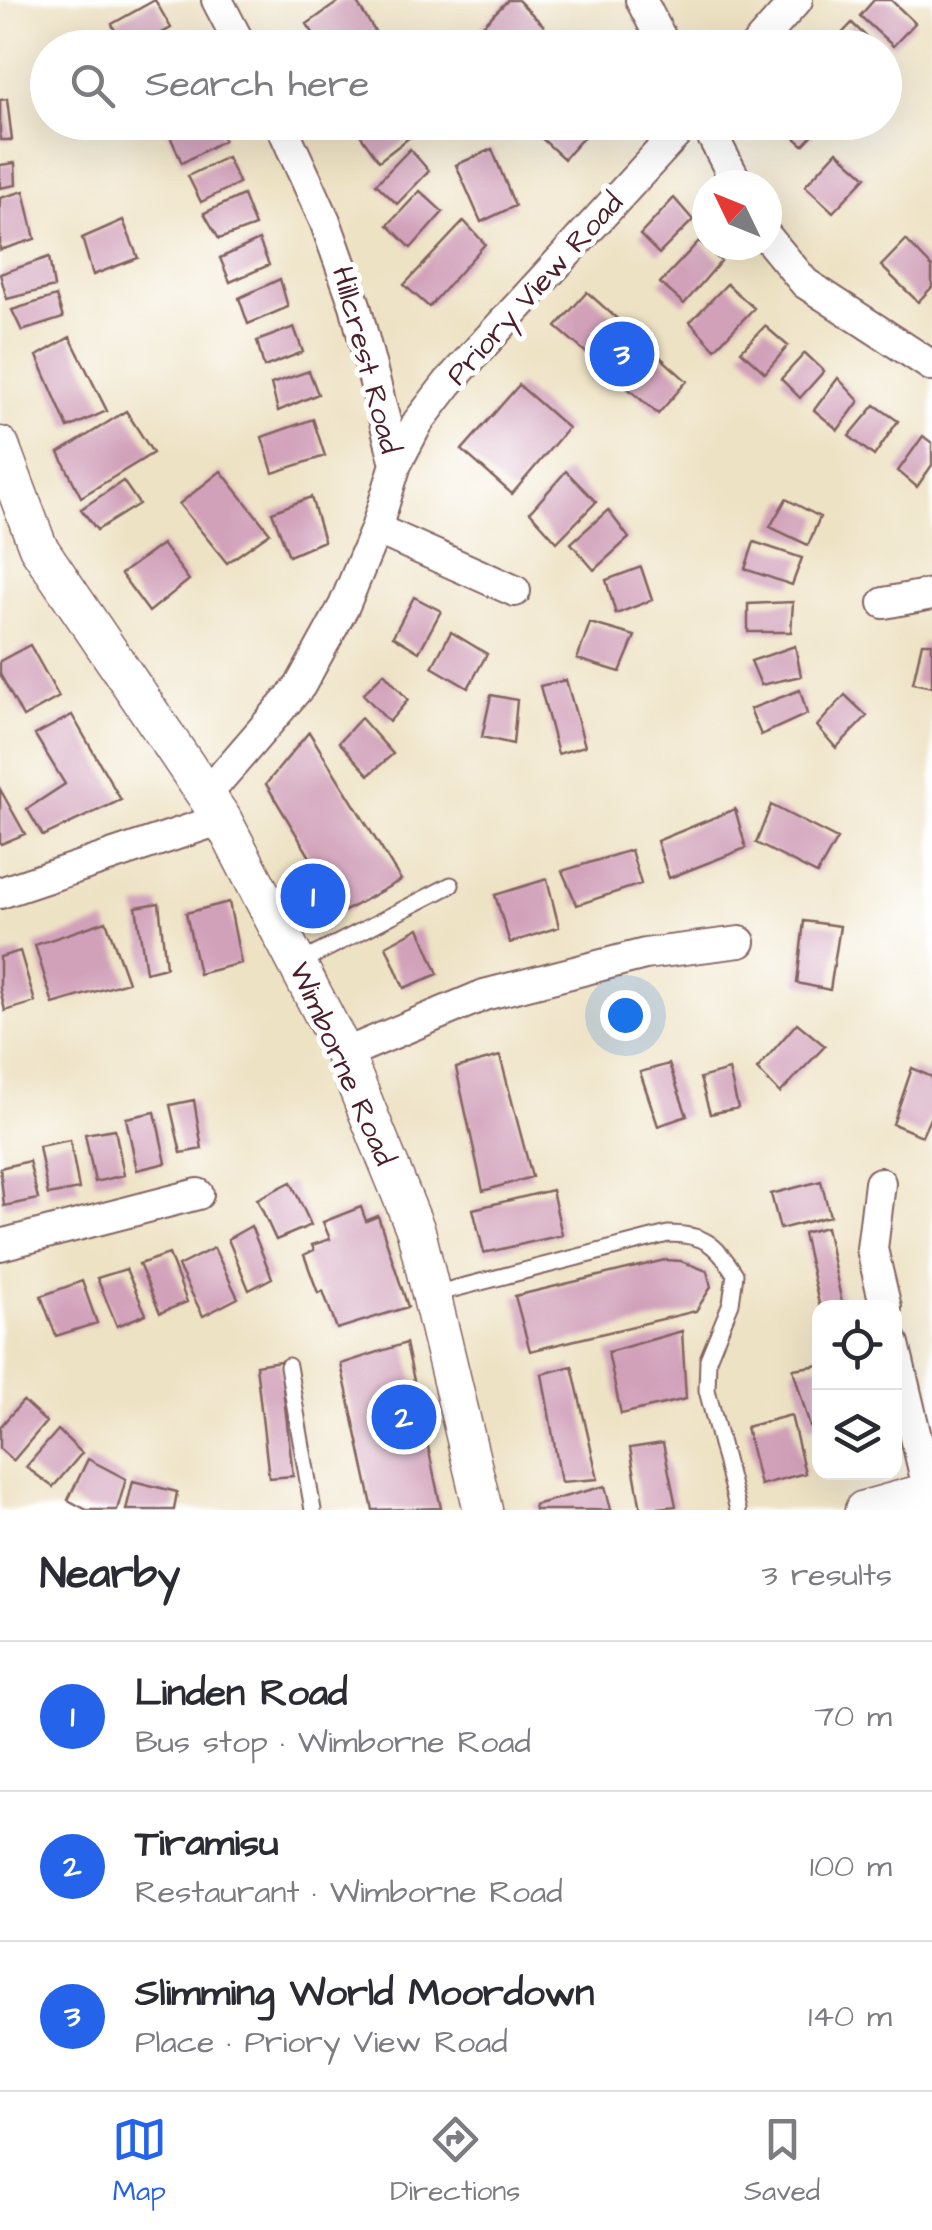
<!DOCTYPE html>
<html lang="en">
<head>
<meta charset="utf-8">
<style>
  body { margin:0; font-family:"Architects Daughter",sans-serif; background:#f2f2f3; color:#2b2b33 }
  .controls { position:absolute; right:30px; bottom:30px; display:grid; overflow:hidden; border-radius:20px; box-shadow:0 10px 40px #0002 }
  .controls button { width:90px; height:90px; display:grid; place-items:center; padding:0; border:0; border-bottom:2px solid #e1e1e2; background:#fff; color:#2b2b33; font:50px sans-serif }
  .compass { position:absolute; left:692px; top:170px; width:90px; height:90px; border-radius:50%; background:#fff; box-shadow:0 10px 40px #0002; rotate:313deg }
  .you { position:absolute; left:625px; top:1015px; width:35px; height:35px; margin:-25px; border:8px solid #fff; border-radius:50%; background:#1a73e8; box-shadow:0 0 0 15px #1a73e833 }
  .badge { display:grid; place-items:center; width:65px; height:65px; border-radius:50%; background:#2563eb; color:#fff; font-size:32px; font-weight:700 }
  .pin { position:absolute; translate:-50% -50%; border:5px solid #fff; box-shadow:0 2px 10px #0006 }
  .list { margin:0; padding:0; list-style:none }
  h2 { display:flex; justify-content:space-between; align-items:center; height:130px; margin:0; padding:0 40px; font-size:42px }
  h2 small { font-size:32px; font-weight:400; color:#7c7c81 }
  .list li { display:grid; grid-template-columns:65px 1fr auto; gap:30px; align-items:center; box-sizing:border-box; height:150px; padding:0 40px; border-top:2px solid #e1e1e2 }
  .list b { display:block; font-size:38px; white-space:nowrap }
  .list p { margin:0; font-size:32px; white-space:nowrap; color:#7c7c81 }
  .list em { font-size:32px; font-style:normal; color:#7c7c81 }
  .icon { flex:none; width:55px; height:55px; fill:none; stroke:currentColor; stroke-width:2; stroke-linecap:round; stroke-linejoin:round }
  .map { position:relative; flex:none; width:932px; height:1510px; overflow:hidden }
  .search { position:absolute; background:#fff; box-shadow:0 10px 40px #0002; left:30px; right:30px; top:30px; height:110px; display:flex; align-items:center; gap:25px; box-sizing:border-box; padding:0 35px; border-radius:55px; color:#7c7c81; font-size:38px }
  .sheet { height:580px; background:#fff }
  nav { display:flex; justify-content:space-around; align-items:center; box-sizing:border-box; height:140px; border-top:2px solid #e1e1e2; background:#fff; font-size:28px; color:#7c7c81 }
  nav a { display:grid; justify-items:center; gap:5px }
  nav .on { color:#2563eb }
  .map>svg:first-child { display:block }
  .building { fill:#d1a1ba }
  .lines { fill:none; stroke-linecap:round; stroke-linejoin:round }
  .service-casing { stroke:#836361; stroke-width:19 }
  .minor-casing { stroke:#836361; stroke-width:34 }
  .tertiary-casing { stroke:#836361; stroke-width:41 }
  .service { stroke:#fff; stroke-width:15 }
  .minor { stroke:#fff; stroke-width:30 }
  .tertiary { stroke:#fff; stroke-width:38 }
  .labels { text-anchor:middle; dominant-baseline:central; stroke-width:10; stroke-linejoin:round; paint-order:stroke }
  .street-label { font-size:30px; fill:#4a1f2b; stroke:#fff }
</style>
</head>
<body>
<div class="map">
<svg width="932" height="1510" viewBox="0 0 932 1510">
  <rect width="100%" height="100%" fill="#fff"/>
  <filter id="ink" filterUnits="userSpaceOnUse"><feTurbulence type="fractalNoise" baseFrequency=".01" numOctaves="2"/><feDisplacementMap in="SourceGraphic" scale="20" xChannelSelector="R" yChannelSelector="G"/><feConvolveMatrix kernelMatrix="1 2 1 2 8 2 1 2 1" color-interpolation-filters="sRGB"/></filter>
  <filter id="wash" filterUnits="userSpaceOnUse"><feTurbulence type="fractalNoise" baseFrequency=".0048" numOctaves="4" result="noise"/><feDisplacementMap in="SourceGraphic" scale="40" xChannelSelector="R" yChannelSelector="G"/><feGaussianBlur stdDeviation="2.25" result="paint"/><feColorMatrix in="noise" values="0 0 0 0 0 0 0 0 0 0 0 0 0 0 0 0 0 1.4 0 .05"/><feComposite in="paint" operator="in"/></filter>
  <g filter="url(#wash)">
    <rect width="100%" height="100%" fill="#eee2c4"/>
    <g id="blocks">
      <path class="building" d="M155,0l16,28 -37,20h-12l-10,-24z
        M341,0h14l23,36 -18,12h-37l-16,-24z
        M508,0h10l26,26 -20,22h-24l-20,-20z
        M874,0h17l24,23 -22,23 -33,-30z
        M852,23l26,25h-40l-5,-5z
        M7,99l5,41h-12v-40z
        M170,122h46l8,18 -42,23 -17,-38z
        M378,122h41l4,5 -44,34 -18,-25z
        M548,122h49l-33,37 -27,-25z
        M777,122h48l-22,23z
        M410,149l19,22 -32,33 -21,-20z
        M492,149l23,57 -34,16 -25,-57z
        M837,151l29,26 -33,35 -28,-26z
        M227,157l12,26 -38,19 -13,-26z
        M15,163l1,22 -16,3v-23z
        M24,191l11,48 -35,11v-52z
        M420,191l23,21 -32,36 -23,-23z
        M243,195l12,31 -36,13 -15,-26z
        M674,198l19,22 -34,34 -19,-19z
        M123,220l15,38 -45,17 -11,-37z
        M464,221l21,23 -56,63 -25,-22z
        M259,240l10,25 -39,17 -10,-24z
        M906,240l26,27v20l-14,15 -37,-36z
        M699,241l22,20 -37,43 -24,-21z
        M49,257l5,30 -47,12 -7,-25z
        M280,279l8,28 -40,17 -9,-26z
        M727,284l27,24 -39,41 -25,-27z
        M587,292l100,89 -29,33 -102,-87z
        M56,296l7,22 -41,13 -10,-21z
        M765,326l23,20 -23,27 -24,-22z
        M294,327l9,25 -39,15 -7,-26z
        M70,337l37,74 -39,17 -31,-72z
        M805,353l19,18 -24,27 -19,-19z
        M309,371l9,23 -40,17 -7,-27z
        M838,378l21,23 -21,29 -24,-20z
        M519,385l49,43 -56,66 -50,-44z
        M875,405l23,16 -24,35 -25,-20z
        M126,411l27,42 -72,44 -22,-44z
        M313,419l12,37 -52,17 -11,-36z
        M923,436l9,7v22l-15,22 -19,-16z
        M221,471l49,62 -43,30 -48,-59z
        M566,471l30,31 -39,40 -27,-30z
        M123,481l16,23 -42,26 -16,-21z
        M311,497l13,44 -35,15 -17,-44z
        M786,499l34,18 -12,28 -38,-18z
        M608,510l21,28 -35,32 -23,-27z
        M754,542l48,16 -10,27 -47,-16z
        M162,544l27,36 -40,32 -28,-38z
        M641,567l11,33 -36,14 -10,-34z
        M414,597l27,14 -22,41 -26,-16z
        M793,602l-2,30h-43v-28z
        M590,623l45,13 -15,36 -43,-13z
        M451,632l36,22 -19,34 -36,-21z
        M922,643h10v44l-19,-4z
        M30,645l29,52 -36,20 -23,-43v-13z
        M795,646l6,30 -40,9 -10,-24z
        M384,673l24,27 -19,22 -26,-28z
        M566,680l19,66 -27,8 -18,-68z
        M800,690l7,24 -46,21 -11,-26z
        M491,695l26,5 -4,44 -31,-7z
        M845,695l22,21 -31,32 -19,-22z
        M72,715l49,85 -78,36 -16,-27 38,-25 -30,-49z
        M361,718l32,36 -24,21 -30,-33z
        M309,732l92,148 -58,32 -77,-128z
        M0,789l25,45 -24,10 -1,-1z
        M771,805l66,34 -20,35 -61,-31z
        M735,809l11,39 -77,30 -12,-37z
        M631,850l10,34 -64,21 -15,-34z
        M547,879l12,48 -49,16 -15,-48z
        M229,902l12,61 -42,11 -13,-61z
        M159,903l7,64 -20,5 -10,-65z
        M106,921l22,61 -75,22 -18,-59z
        M804,921l36,5 -10,64 -33,-7z
        M419,928l19,46 -34,14 -18,-42z
        M20,951l15,51 -30,9 -5,-22v-32z
        M797,1023l28,23 -45,47 -23,-24z
        M500,1056l32,121 -49,14 -27,-123z
        M669,1064l18,52 -29,10 -18,-54z
        M912,1068l20,9v37l-10,22 -29,-12z
        M729,1070l9,38 -28,6 -10,-36z
        M194,1100l8,49 -21,4 -11,-48z
        M155,1112l11,51 -29,7 -11,-52z
        M115,1129l9,46 -29,7 -10,-48z
        M70,1140l9,49 -31,6 -9,-49z
        M29,1161l9,38 -34,7 -4,-38z
        M821,1181l9,35 -50,13 -9,-35z
        M291,1182l20,43 -35,15 -19,-41z
        M552,1190l10,45 -78,18 -11,-44z
        M361,1207l5,14 12,-5 30,91 -71,22 -14,-38 -5,2 -14,-38 10,-5 -2,-5 18,-6 -7,-17z
        M251,1226l21,52 -23,12 -21,-51z
        M826,1227l17,81h-23l-17,-75z
        M214,1248l24,50 -35,18 -25,-50z
        M169,1254l18,48 -27,11 -21,-49z
        M665,1260l16,1 26,10 4,16 -15,24 -166,40 -15,-55z
        M126,1269l20,45 -29,12 -20,-48z
        M82,1281l15,42 -41,13 -15,-40z
        M682,1331l4,68 -65,15 -13,-62z
        M406,1343l35,165 -68,2 -32,-146z
        M280,1361l13,115 -24,2 -13,-113z
        M820,1365v59l-10,3 -17,-58z
        M572,1366l26,113 -37,3 -19,-108z
        M23,1401l23,21 -33,39 -13,-12v-22z
        M791,1415l14,58 -45,12 -14,-58z
        M58,1430l24,23 -29,34 -27,-20z
        M663,1443l13,63 -35,4 -11,-62z
        M88,1459l38,20 -9,31h-30l-19,-10z
        M133,1481l44,11 -3,18h-48z
        M605,1486l6,24h-76l-1,-5z"/>
    </g>
  </g>
  <g filter="url(#ink)">
    <use href="#blocks" fill-opacity="0" stroke="#836361" stroke-width="2.5"/>
    <g class="lines">
      <defs>
        <path id="service" d="M299,963l152,-78
          M430,1295l238,-61c36,0 48,10 67,40l-4,29 -23,56 -1,31 31,120
          M288,1366l25,144"/>
        <path id="minor" d="M217,0l25,48
          M641,0l25,48
          M754,48l43,-48
          M705,122l33,63
          M767,237l38,46 127,83
          M396,464l22,-42 30,-39 239,-261
          M376,529l139,62
          M884,603l48,-9
          M206,795l94,-109 44,-80 32,-77 20,-65 -41,-159 -30,-84 -45,-99
          M0,893l222,-74
          M344,1054l140,-59 161,-41 95,-12
          M880,1183l-8,66 14,59
          M0,1245l198,-51
          M894,1344l35,148"/>
        <path id="tertiary" d="M0,446l38,101 184,272 122,235 72,177 67,279
          M864,1510l68,-19"/>
      </defs>
      <use href="#service" class="service-casing"/>
      <use href="#minor" class="minor-casing"/>
      <use href="#tertiary" class="tertiary-casing"/>
      <use href="#service" class="service"/>
      <use href="#minor" class="minor"/>
      <use href="#tertiary" class="tertiary"/>
    </g>
  </g>
  <g class="labels">
    <g class="street-label">
      <text transform="translate(535 289) rotate(-48)">Priory View Road</text>
      <text transform="translate(366 360) rotate(75)">Hillcrest Road</text>
      <text transform="translate(342 1064) rotate(66)">Wimborne Road</text>
    </g>
  </g>
</svg>
<div class="controls">
<button><svg class="icon" aria-label="locate" viewBox="0 0 24 24"><circle cx="12" cy="12" r="6"/><path d="M12 2v4M12 18v4M2 12h4M18 12h4"/></svg></button>
<button><svg class="icon" aria-label="layers" viewBox="0 0 24 24"><path d="M12 4l9 5-9 5-9-5zM3 14l9 5 9-5"/></svg></button>
</div>
<svg class="compass" viewBox="-18 -18 36 36"><path d="M0-13l5 13h-10z" fill="#e53935"/><path d="M0 13l5-13h-10z" fill="#7c7c81"/></svg>
<div class="you"></div>
<div class="pin badge" style="left:313px;top:896px">1</div>
<div class="pin badge" style="left:404px;top:1417px">2</div>
<div class="pin badge" style="left:622px;top:354px">3</div>
<div class="search"><svg class="icon" aria-label="search" viewBox="0 0 24 24"><circle cx="10" cy="10" r="6"/><path d="M15 15l6 6"/></svg>Search here</div>
</div>
<section class="sheet">
<h2>Nearby<small>3 results</small></h2>
<ul class="list">
<li><span class="badge">1</span><div><b>Linden Road</b><p>Bus stop · Wimborne Road</p></div><em>70 m</em></li>
<li><span class="badge">2</span><div><b>Tiramisu</b><p>Restaurant · Wimborne Road</p></div><em>100 m</em></li>
<li><span class="badge">3</span><div><b>Slimming World Moordown</b><p>Place · Priory View Road</p></div><em>140 m</em></li>
</ul>
</section>
<nav>
<a class="on"><svg class="icon" aria-label="map" viewBox="0 0 24 24"><path d="M3 6l6-2 6 2 6-2v14l-6 2-6-2-6 2zM9 4v14M15 6v14"/></svg>Map</a>
<a><svg class="icon" aria-label="directions" viewBox="0 0 24 24"><path d="M12 3l9 9-9 9-9-9zM9 14v-3h6M13 9l2 2-2 2"/></svg>Directions</a>
<a><svg class="icon" aria-label="saved" viewBox="0 0 24 24"><path d="M7 4h10v16l-5-4-5 4z"/></svg>Saved</a>
</nav>
</body>
</html>
